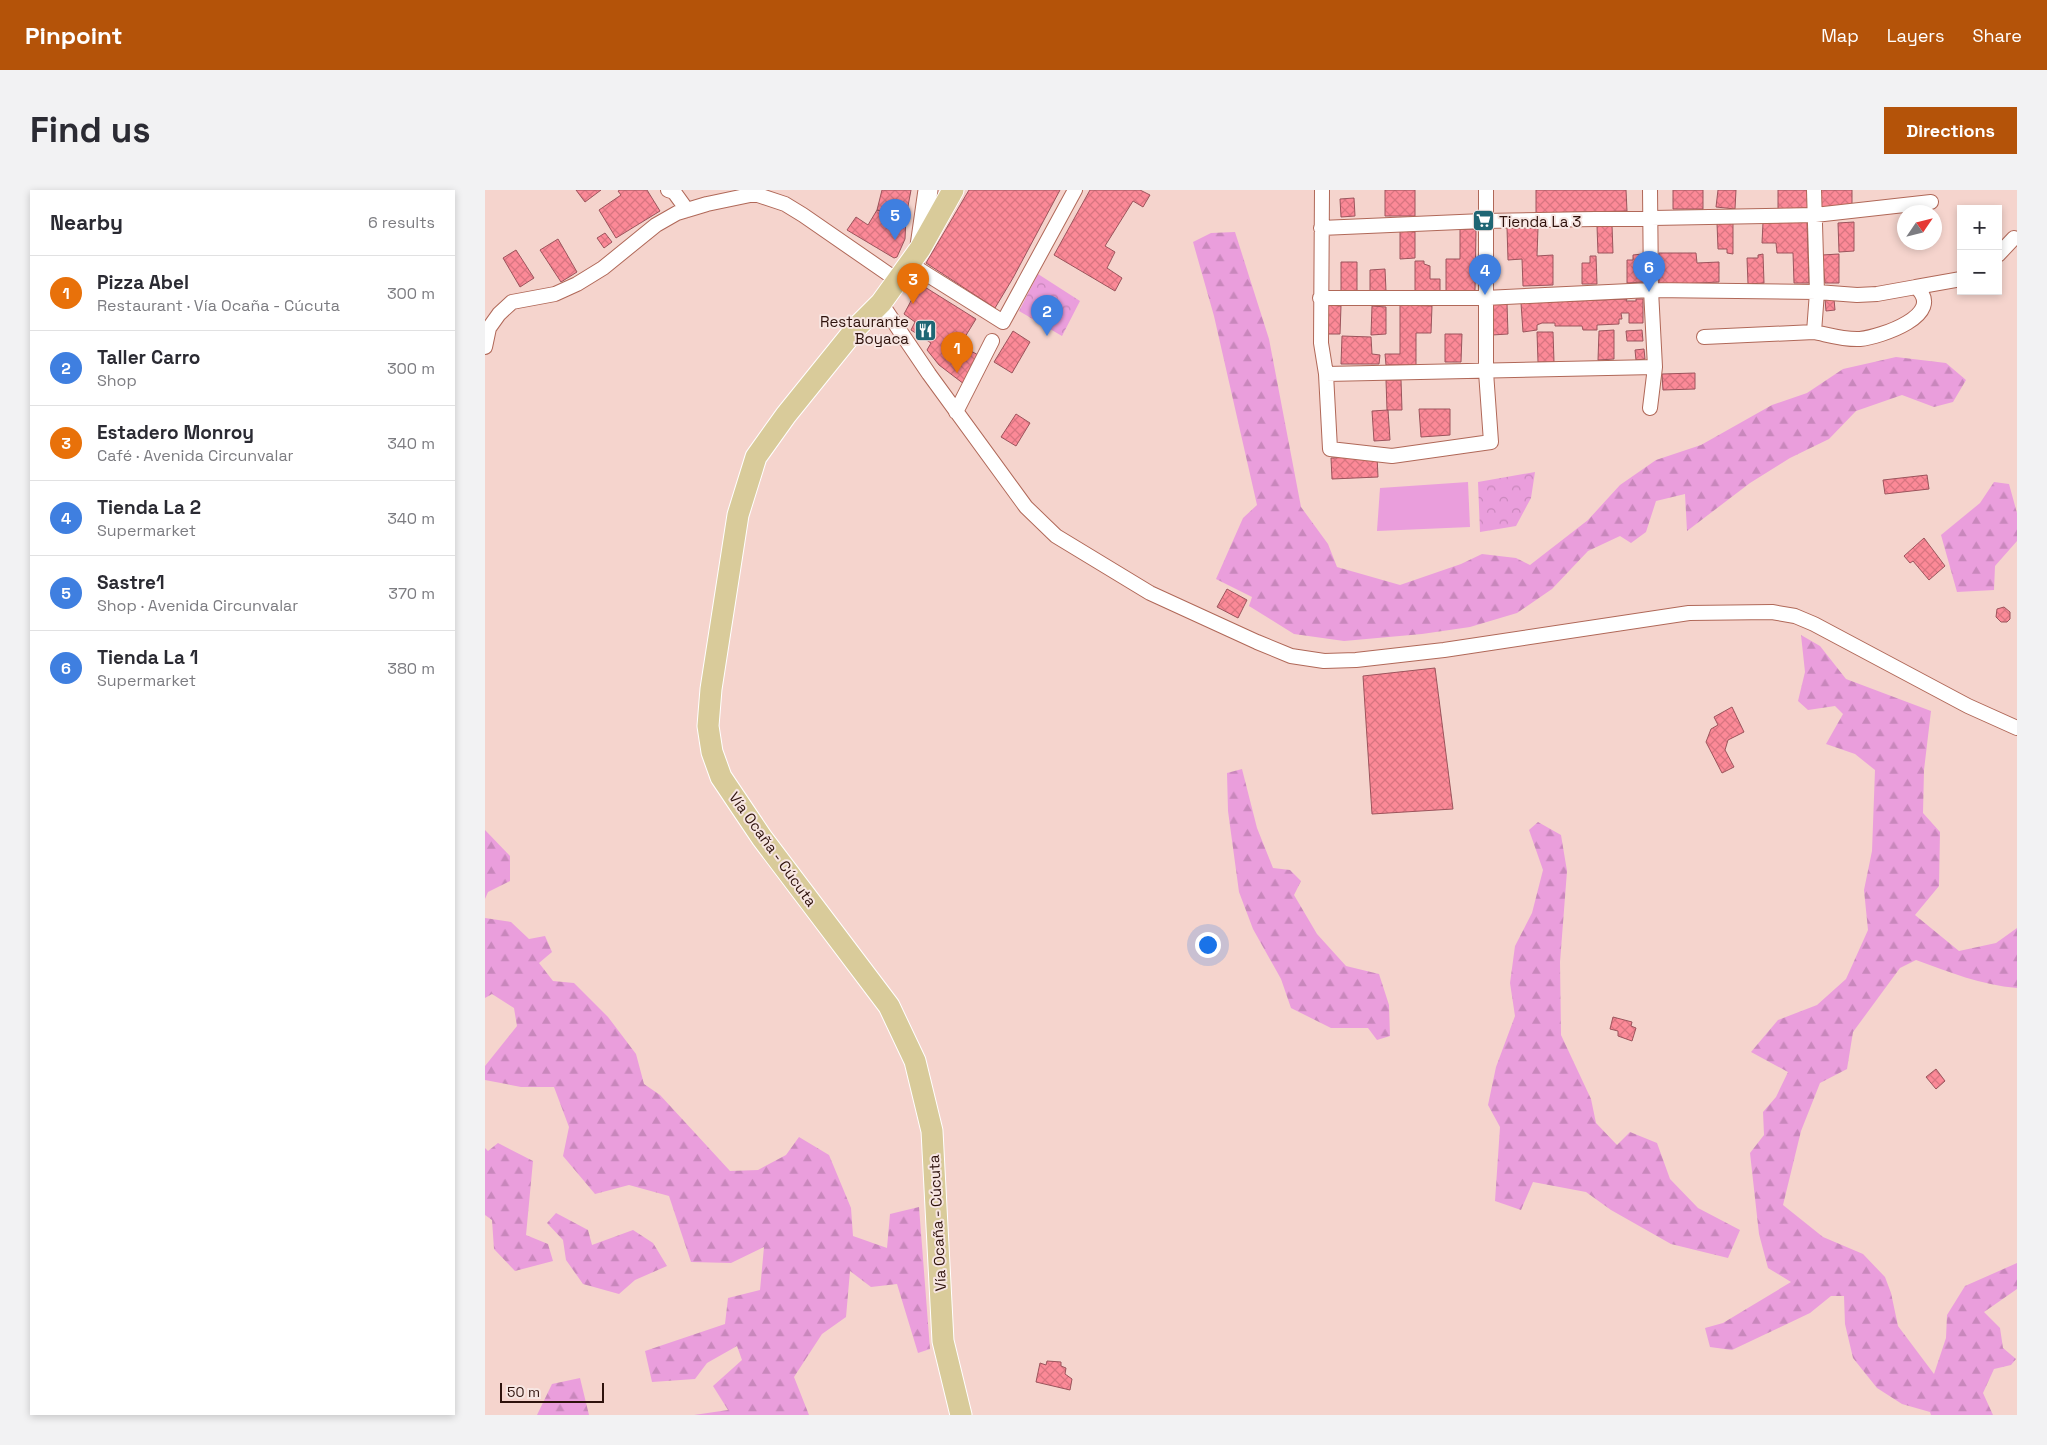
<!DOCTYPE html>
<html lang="en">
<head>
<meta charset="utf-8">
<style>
  body { margin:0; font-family:"Space Grotesk",sans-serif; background:#f2f2f3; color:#2b2b33 }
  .controls { position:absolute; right:15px; top:15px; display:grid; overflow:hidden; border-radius:0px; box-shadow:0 2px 8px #0003 }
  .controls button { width:45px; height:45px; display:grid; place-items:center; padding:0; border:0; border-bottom:1px solid #e1e1e2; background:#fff; color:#2b2b33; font:25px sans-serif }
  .compass { position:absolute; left:1412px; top:15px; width:45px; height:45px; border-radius:50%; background:#fff; box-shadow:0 2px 8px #0003; rotate:55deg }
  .scale { position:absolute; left:15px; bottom:12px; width:104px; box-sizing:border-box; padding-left:5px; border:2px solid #2e120c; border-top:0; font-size:14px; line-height:18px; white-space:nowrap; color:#2e120c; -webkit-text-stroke:4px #f7e6e2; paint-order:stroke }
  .you { position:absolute; left:722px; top:754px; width:18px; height:18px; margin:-12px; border:4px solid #fff; border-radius:50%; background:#1a73e8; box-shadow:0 0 0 8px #1a73e833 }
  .badge { display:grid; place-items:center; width:32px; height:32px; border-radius:50%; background:#b45309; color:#fff; font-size:16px; font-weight:700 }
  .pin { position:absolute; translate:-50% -41px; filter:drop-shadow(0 1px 2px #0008) }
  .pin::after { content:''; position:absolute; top:26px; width:18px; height:15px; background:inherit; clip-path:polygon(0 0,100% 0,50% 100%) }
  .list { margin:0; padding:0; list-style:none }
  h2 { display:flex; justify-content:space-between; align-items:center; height:65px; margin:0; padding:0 20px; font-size:21px }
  h2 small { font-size:16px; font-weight:400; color:#7c7c81 }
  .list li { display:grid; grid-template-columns:32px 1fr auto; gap:15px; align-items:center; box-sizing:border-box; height:75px; padding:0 20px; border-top:1px solid #e1e1e2 }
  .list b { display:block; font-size:19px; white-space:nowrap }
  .list p { margin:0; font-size:16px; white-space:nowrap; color:#7c7c81 }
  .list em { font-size:16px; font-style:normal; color:#7c7c81 }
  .map { position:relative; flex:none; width:1532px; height:1225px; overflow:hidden; border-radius:0px }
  header { display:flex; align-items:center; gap:30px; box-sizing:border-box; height:70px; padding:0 25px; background:#b45309; color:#fff }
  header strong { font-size:24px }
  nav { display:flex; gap:28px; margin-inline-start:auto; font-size:18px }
  .intro { display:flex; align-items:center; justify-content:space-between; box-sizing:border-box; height:120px; padding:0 30px }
  h1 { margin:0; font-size:35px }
  .button { padding:12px 22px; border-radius:0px; background:#b45309; color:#fff; font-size:18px; font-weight:700 }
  main { display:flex; gap:30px; padding:0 30px }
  aside { flex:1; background:#fff; border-radius:0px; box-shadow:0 2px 8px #0003 }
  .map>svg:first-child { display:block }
  .grass { fill:#ea9edc }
  .forest { fill:url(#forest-firs) }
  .park { fill:url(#park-crowns) }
  .building { fill:url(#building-cross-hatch); stroke:#9c545c }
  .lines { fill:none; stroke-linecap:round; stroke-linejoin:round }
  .street-casing { stroke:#b06858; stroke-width:16 }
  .secondary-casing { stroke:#b06858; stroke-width:21 }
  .primary-casing { stroke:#fff; stroke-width:23 }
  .street { stroke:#fff; stroke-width:14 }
  .secondary { stroke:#fff; stroke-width:19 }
  .primary { stroke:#d9cb9a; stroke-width:21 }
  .labels { text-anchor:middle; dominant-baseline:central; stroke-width:4; stroke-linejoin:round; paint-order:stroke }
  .poi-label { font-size:15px; fill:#2e120c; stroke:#f7e6e2; text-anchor:start }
  .street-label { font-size:15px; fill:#2e120c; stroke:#f7e6e2 }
</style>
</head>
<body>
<header>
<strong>Pinpoint</strong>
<nav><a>Map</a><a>Layers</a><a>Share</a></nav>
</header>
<div class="intro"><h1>Find us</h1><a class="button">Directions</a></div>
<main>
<aside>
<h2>Nearby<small>6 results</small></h2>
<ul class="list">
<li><span class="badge" style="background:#e8710a">1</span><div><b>Pizza Abel</b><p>Restaurant · Vía Ocaña - Cúcuta</p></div><em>300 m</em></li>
<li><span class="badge" style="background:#3f7fe0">2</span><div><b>Taller Carro</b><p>Shop</p></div><em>300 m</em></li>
<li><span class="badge" style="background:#e8710a">3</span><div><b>Estadero Monroy</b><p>Café · Avenida Circunvalar</p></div><em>340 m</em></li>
<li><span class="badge" style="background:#3f7fe0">4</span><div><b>Tienda La 2</b><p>Supermarket</p></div><em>340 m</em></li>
<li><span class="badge" style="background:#3f7fe0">5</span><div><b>Sastre1</b><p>Shop · Avenida Circunvalar</p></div><em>370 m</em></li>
<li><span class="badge" style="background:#3f7fe0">6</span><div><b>Tienda La 1</b><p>Supermarket</p></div><em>380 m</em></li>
</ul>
</aside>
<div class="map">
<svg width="1532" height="1225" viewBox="0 0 1532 1225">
  <defs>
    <pattern id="forest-firs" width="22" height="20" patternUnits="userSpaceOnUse" patternTransform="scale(1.25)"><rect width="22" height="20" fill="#ea9edc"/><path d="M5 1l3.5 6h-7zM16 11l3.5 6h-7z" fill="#c987bc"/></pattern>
    <pattern id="park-crowns" width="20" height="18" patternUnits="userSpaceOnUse" patternTransform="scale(1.25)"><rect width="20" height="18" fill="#ea9edc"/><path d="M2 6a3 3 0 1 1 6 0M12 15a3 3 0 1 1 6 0" fill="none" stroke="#c987bc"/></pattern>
    <pattern id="building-cross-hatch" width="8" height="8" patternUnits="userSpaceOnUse" patternTransform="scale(1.25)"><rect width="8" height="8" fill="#fc8997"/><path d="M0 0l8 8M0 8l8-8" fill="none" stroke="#d87581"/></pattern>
  </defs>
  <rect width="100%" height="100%" fill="#f5d4cd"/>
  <path class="grass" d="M983,292l2,45 -93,4 3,-43z"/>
  <path class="forest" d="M750,42l34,107 32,168 27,37 9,23 63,18 61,-21 21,-10 34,4 14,7 58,-45 32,-35 36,-25 45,-15 71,-40 35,-12 36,-24 53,-12 50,6 20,17 -13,22 -19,5 -32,-12 -46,16 -27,28 -39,19 -40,25 -63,48 -2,-37 -29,7 -10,31 -15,11 -11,-7 -32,15 -36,38 -35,24 -47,14 -48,7 -78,7 -50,-7 -45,-28 3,-9 -36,-18 27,-61 14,-13 -43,-189 -21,-74 18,-9z
    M1509,292l15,2 8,29v28l-22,25 -1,24 -37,2 -16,-57 39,-32z
    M1316,445l19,11 26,33 85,32 -7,59 -1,43 17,19 -1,54 -24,29 44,36 37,-8 21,-15v60c-36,-3 -68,-16 -101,-28l-16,8 -47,64 -6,37 -27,14 -19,48 -18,74 40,32 40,17 22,23 6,16 7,33 36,48 12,-36 1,-23 18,-29 52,-23v26l-33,23 16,16 3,20 13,11 -5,6 -17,4 -11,24 10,22h-62l-1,-3 -28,-8 -25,-16 -24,-30 -8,-34 -1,-28h-13l-21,17 -78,37 -22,-3 -5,-19 18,-5 68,-41 -23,-14 -9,-34 -9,-81 14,-18 -1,-23 13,-15 12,-25 -37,-20 27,-32 39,-15 29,-26 22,-49 -4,-40 8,-39 3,-81 -20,-16 -29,-10 17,-30 -8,-8 -27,4 -10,-9 7,-29z
    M757,579l15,59 16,40 17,2 11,11 -7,14 23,39 29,32 33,8 10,31 1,31 -13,4 -9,-12h-37l-40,-20 -10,-29 -28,-50 -14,-37 -11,-81 -1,-38z
    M1053,632l23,13 6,36 -7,91 1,73 30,64 5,24 21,22 13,-13 27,11 13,36 28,29 42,22 -12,28 -57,-14 -60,-34 -25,-18 -53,-10 -12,28 -26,-9 5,-74 -12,-22 8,-38 19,-51 -5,-33 5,-37 17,-33 11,-43 -14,-40z
    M0,640l25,26v25l-22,11 -3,7z
    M0,728l26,4 18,17 16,-3 7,16 -13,11 14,18 21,2 34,34 28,37 8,30 16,11 70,76 28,-1 28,-15 13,-18 30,18 22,53 2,28 34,12 3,-34 29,-7 11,142 -12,4 -21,-69 -26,3 -21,-16 -4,46 -24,17 -28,43 15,38h-115l34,-5 -15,-24 29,-26 -5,-14 -30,17 -12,16 -43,3 -7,-31 80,-27 3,-26 32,-8 4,-43 -33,16 -40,-1 -22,-66 -40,-11 -34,9 -32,-38 6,-29 -15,-40h-33l-36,-7v-14l32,-40 -3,-18 -22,-14 -7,4z
    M13,953l35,18 -7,74 22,9 5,17 -38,10 -21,-22 -2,-29 -7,-5v-67l3,3z
    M71,1023l32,17 4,15 41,-15 20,13 14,23 -32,14 -16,14 -36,-10 -17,-24 -3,-20 -16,-17z
    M95,1188l9,37h-52l15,-31z"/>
  <path class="park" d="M553,84l42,27 -18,35 -43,-25z
    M1050,282l-4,26 -15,28 -36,6 -2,-50z"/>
  <path class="building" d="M91,0h25l-16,12z
    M135,0h27l13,21 -44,27 -17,-28 22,-15 -3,-4z
    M397,0h29l-5,27 -29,-7z
    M484,0h91l-47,88 -18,30 -69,-45z
    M605,0h50l10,5 -7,12 -10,-6 -28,45 10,6 -8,16 15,10 -7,13 -61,-36z
    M900,0h30v26h-30z
    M1051,0h90l1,21 -91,2z
    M1188,0h30v19h-30z
    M1233,0h18l-1,19 -19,-2z
    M1293,0h30v18l-30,1z
    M1336,0h31v18h-31z
    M869,8l1,18 -14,1 -1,-18z
    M392,20l29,7 -1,22 -8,18 -3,1 -47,-28 9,-13 12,8z
    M1322,31l2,62h-15l-1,-30h-16l-1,-10h-14l1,-21z
    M1369,32v29l-15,1 -1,-29z
    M1232,33h16v31l-6,-1v-4h-9z
    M1127,35l1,28h-15l-1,-27z
    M1022,38h31l-1,28 16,-1v30l-30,1 -1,-27 -14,1z
    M975,39h16l-1,62h-29v-32h14z
    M915,41l15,1v26l-15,1z
    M120,43l7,9 -8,6 -7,-10z
    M73,49l19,33 -16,10 -21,-32z
    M31,60l18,28 -14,9 -17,-29z
    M1174,63h37l1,10 22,-1v20l-60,3z
    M1157,64l1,28 -16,1v-23h6v-5z
    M1278,64l1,29 -16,1 -1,-26h11v-3z
    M1354,64v29h-14l-3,-28z
    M1105,66h6l1,28h-15v-21h8z
    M930,71h9v3l6,2v13h10v12l-25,2z
    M856,72h16v31h-16z
    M900,79l1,22h-16v-21z
    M435,94l56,35 -16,26 20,11 -16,28 -25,-19 -12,-15 4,-7 -20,-13 4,-8 -11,-8z
    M1142,109l-1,2h10v-2h7v24h-14v-10h-8l1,6h-3v5l-22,1v5h-14l-1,-4h-27v-3h-13l-5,2v5l-14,2 -2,-29z
    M1340,109h9l1,11 -9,1z
    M1022,113l1,31 -16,1 -1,-31z
    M842,115l14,1 -1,28h-14z
    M915,115l32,1 -1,27h-15v32h-30l-1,-11h15z
    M887,116l14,1v27l-15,1z
    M1129,140v29l-16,1 1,-29z
    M1157,140l1,11h-16l-1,-10z
    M528,141l17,11 -18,31 -18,-11z
    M1052,142h16l1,30h-16z
    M960,144h17l-1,28h-16z
    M857,146l29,1 1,17 8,1 -1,9h-38z
    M1159,159l1,10 -9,1 -1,-10z
    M1210,183v16l-32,1 -1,-16z
    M901,190h15l1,30h-15z
    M934,219h31v26l-29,2z
    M903,220l2,30 -16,1 -2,-30z
    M531,224l14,9 -14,23 -15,-9z
    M892,266l1,21 -46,2 -1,-21z
    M1442,285l2,14 -44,5 -2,-14z
    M1439,348l21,28 -16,14 -16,-19 -3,2 -6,-7z
    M742,399l20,11 -9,18 -21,-11z
    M1519,417l6,5v7l-3,3h-6l-5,-5 1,-8z
    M950,478l18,141 -81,5 -9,-138z
    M1247,517l12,25 -16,8 -3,10 9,17 -12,6 -16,-31 5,-13 7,-4 -4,-8z
    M1128,827l19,5 -1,4 5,2 -4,13 -14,-5v-5l-8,-2z
    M1451,879l9,12 -9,8 -10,-12z
    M562,1171l14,1v4l5,2 -1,6 7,5 -2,11 -34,-8 4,-19 6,2z"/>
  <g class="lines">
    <defs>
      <path id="street" d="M183,0l6,2 13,18
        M837,0l-1,153 5,31 4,75 62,7 99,-14 -5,-70v-182
        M836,38l162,-7 332,-6 116,-13
        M1513,65l16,-17
        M424,73l94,59 72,-132
        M1431,97l45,-8
        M835,108h165l166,-8 166,2 40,3 20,-1 39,-7c31,28 -36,50 -56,52 -15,1 -31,-4 -46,-7
        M396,113l48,71 97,133 30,29 94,57 107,49 34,14 33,5 32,-1 88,-10 245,-37 83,-1 23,4 19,8 154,82 49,22
        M1219,147l110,-5 3,-40 -3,-102
        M0,157l4,-19 10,-14 13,-12 43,-8 22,-10 26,-16 53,-43 21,-12 30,-9 48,-10 30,10 18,11 94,65
        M841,184l329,-7
        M1165,218l5,-41 -4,-77 -1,-100
        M471,222l36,-71"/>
      <path id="secondary" d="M435,56l8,-56"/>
      <path id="primary" d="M468,0l-33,59 -39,54 -24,24 -71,88 -30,42 -18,58 -27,174 -3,37 4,26 9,25 41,61 127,168 26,55 17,70 11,210 18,74"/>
    </defs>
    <use href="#street" class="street-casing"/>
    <use href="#secondary" class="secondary-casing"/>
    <use href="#primary" class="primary-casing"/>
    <use href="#street" class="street"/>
    <use href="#secondary" class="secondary"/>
    <use href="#primary" class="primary"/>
  </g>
  <defs>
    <symbol id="supermarket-square" viewBox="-11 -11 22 22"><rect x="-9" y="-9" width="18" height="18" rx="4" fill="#1f6674" stroke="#f7e6e2"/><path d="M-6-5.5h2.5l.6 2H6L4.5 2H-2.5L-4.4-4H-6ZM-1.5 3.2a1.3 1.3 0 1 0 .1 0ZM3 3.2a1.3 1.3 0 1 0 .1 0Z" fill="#fff"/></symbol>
    <symbol id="restaurant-square" viewBox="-11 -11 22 22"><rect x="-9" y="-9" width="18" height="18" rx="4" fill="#1f6674" stroke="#f7e6e2"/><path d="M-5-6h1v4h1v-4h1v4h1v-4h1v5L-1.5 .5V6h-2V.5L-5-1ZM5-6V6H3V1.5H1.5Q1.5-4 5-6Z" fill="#fff"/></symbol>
  </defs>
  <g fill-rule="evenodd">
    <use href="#supermarket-square" x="986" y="18" width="25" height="25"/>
    <use href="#restaurant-square" x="428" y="128" width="25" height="25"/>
  </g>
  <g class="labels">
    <g class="poi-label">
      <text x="1014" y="31">Tienda La 3</text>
      <text x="424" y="131" text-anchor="end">Restaurante<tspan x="424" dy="17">Boyaca</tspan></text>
    </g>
    <g class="street-label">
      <text transform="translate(288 659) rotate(54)">Vía Ocaña - Cúcuta</text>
      <text transform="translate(452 1033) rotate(-93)">Vía Ocaña - Cúcuta</text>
    </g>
  </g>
</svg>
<div class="controls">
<button>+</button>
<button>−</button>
</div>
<svg class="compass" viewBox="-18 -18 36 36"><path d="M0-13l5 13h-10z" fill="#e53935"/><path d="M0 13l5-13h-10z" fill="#7c7c81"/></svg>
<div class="scale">50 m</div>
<div class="you"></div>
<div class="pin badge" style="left:472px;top:183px;background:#e8710a">1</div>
<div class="pin badge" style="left:562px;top:146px;background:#3f7fe0">2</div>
<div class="pin badge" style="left:428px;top:114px;background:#e8710a">3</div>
<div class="pin badge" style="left:1000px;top:105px;background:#3f7fe0">4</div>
<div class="pin badge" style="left:410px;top:50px;background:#3f7fe0">5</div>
<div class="pin badge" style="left:1164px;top:102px;background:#3f7fe0">6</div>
</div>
</main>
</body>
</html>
